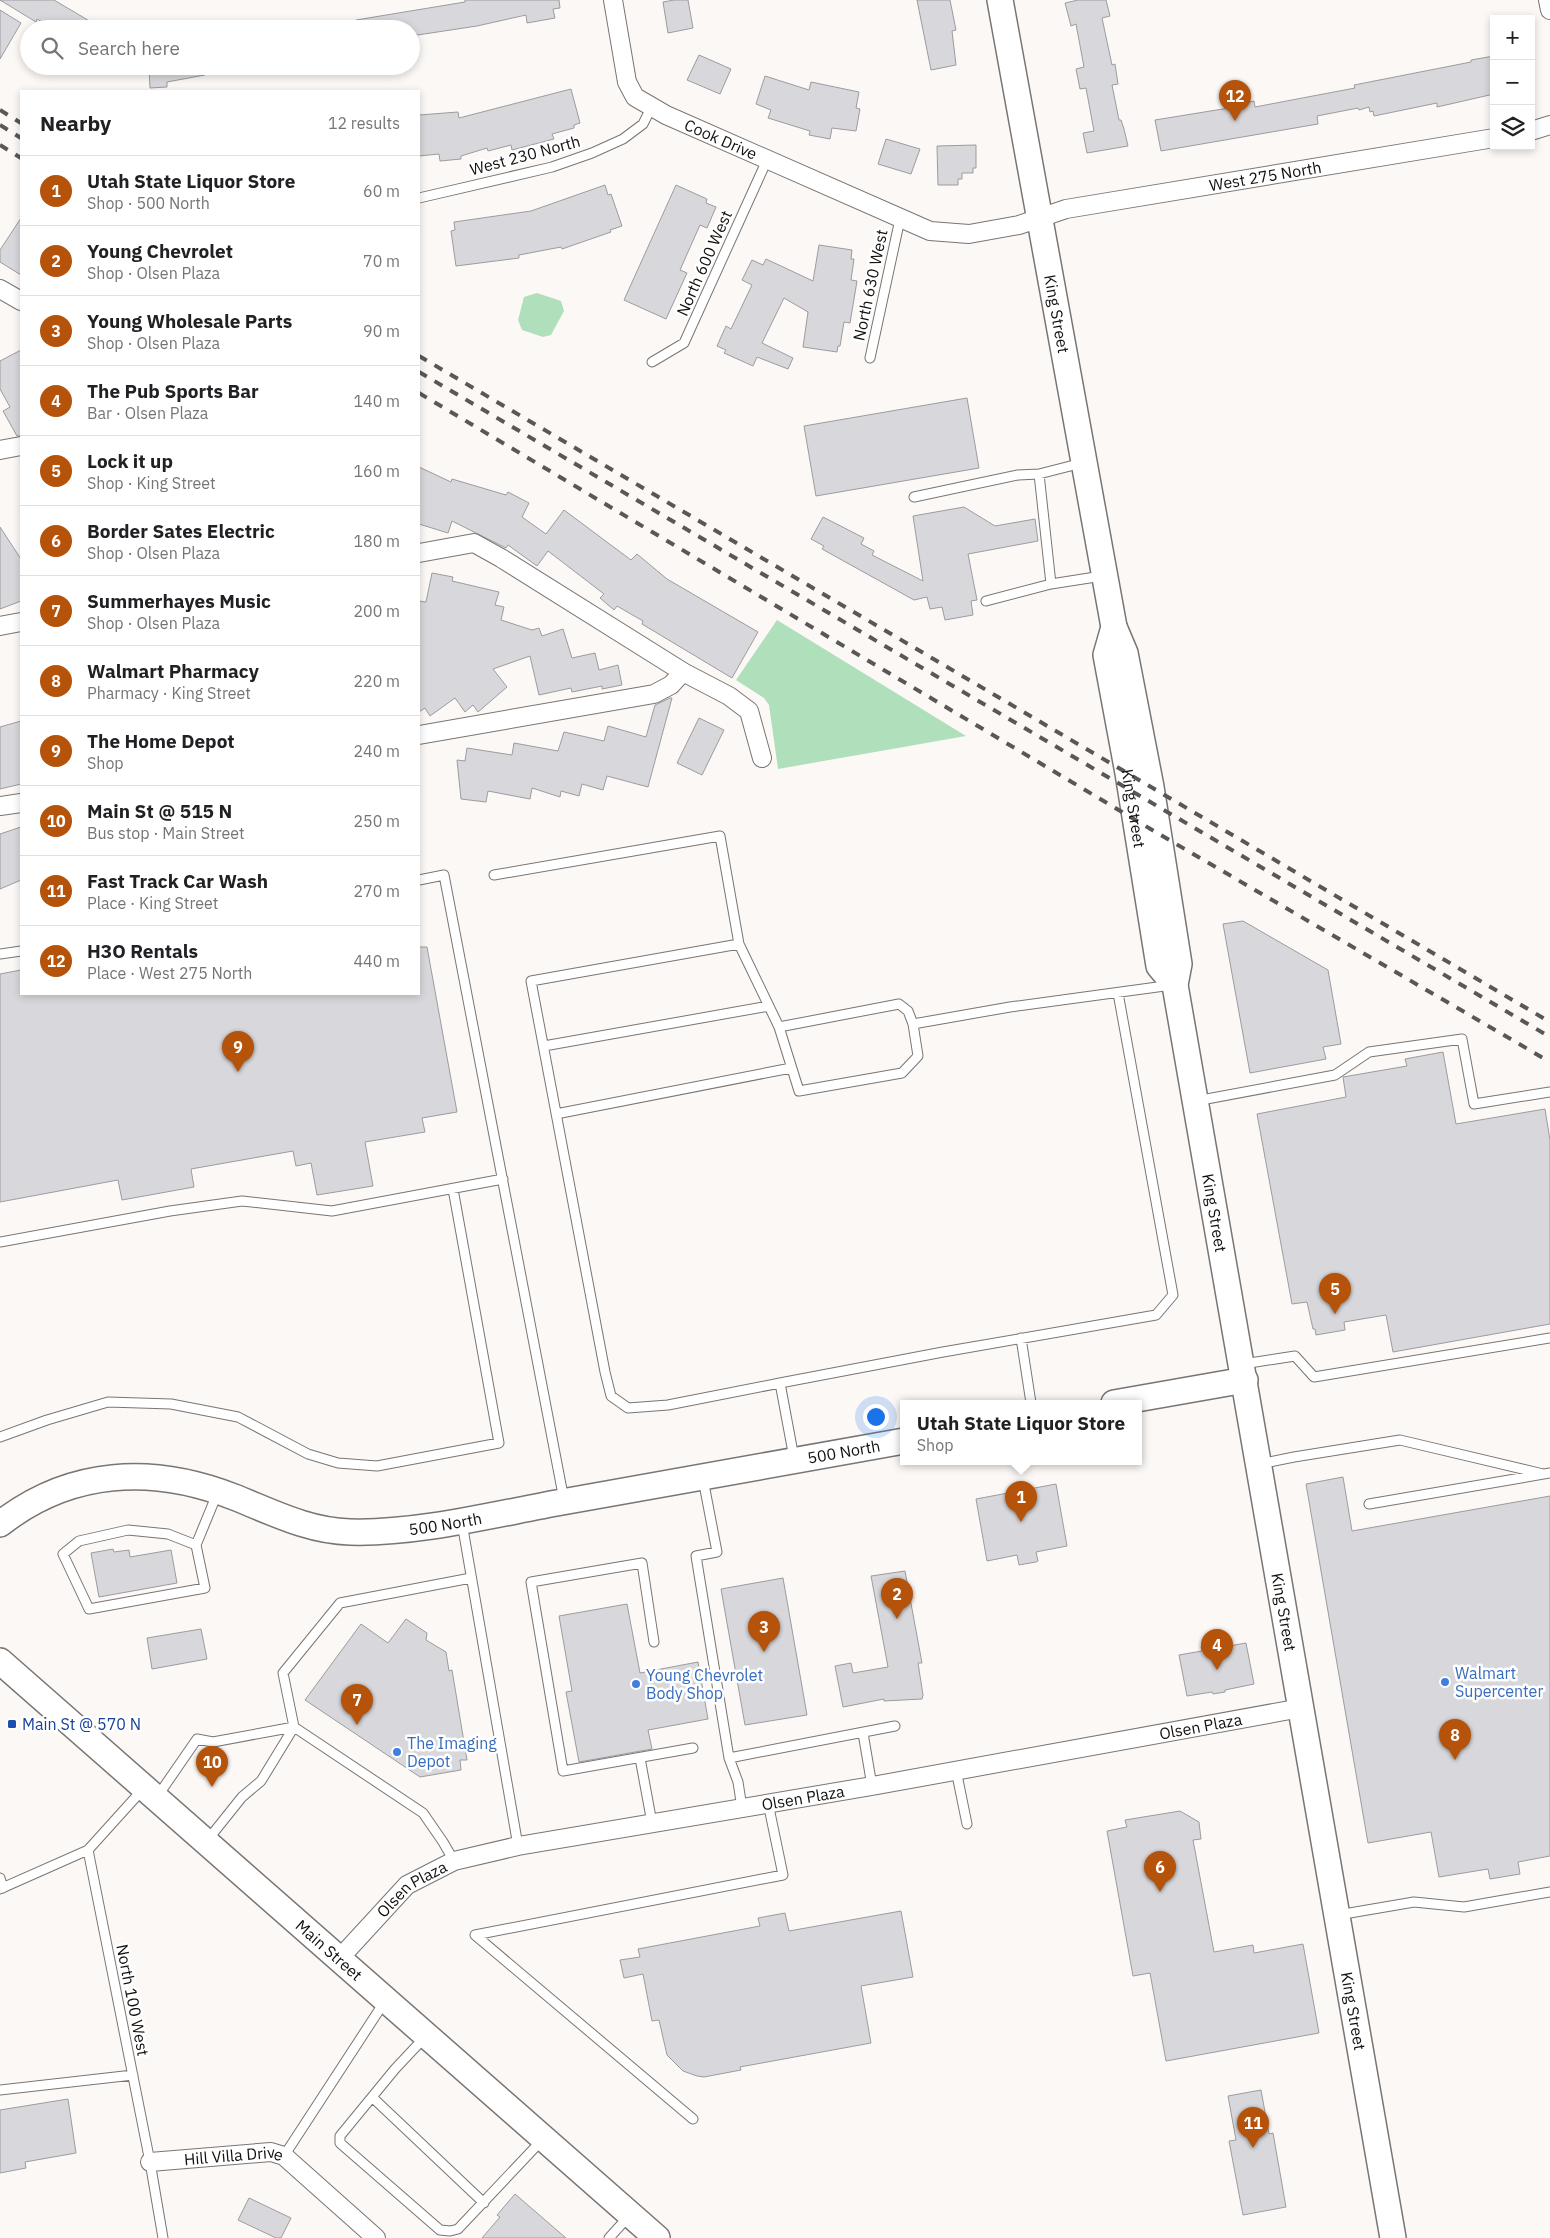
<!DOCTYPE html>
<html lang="en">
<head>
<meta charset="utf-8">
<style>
  body { margin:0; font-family:"IBM Plex Sans",sans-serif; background:#f2f2f2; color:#202124 }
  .controls { position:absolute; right:15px; top:15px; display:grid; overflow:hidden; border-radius:0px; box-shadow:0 2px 8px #0003 }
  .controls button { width:45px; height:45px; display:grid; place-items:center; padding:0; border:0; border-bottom:1px solid #e0e0e0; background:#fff; color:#202124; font:25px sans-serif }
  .you { position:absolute; left:875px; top:1416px; width:18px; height:18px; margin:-12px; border:4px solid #fff; border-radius:50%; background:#1a73e8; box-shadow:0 0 0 8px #1a73e833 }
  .badge { display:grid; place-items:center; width:32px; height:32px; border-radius:50%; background:#b45309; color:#fff; font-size:16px; font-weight:700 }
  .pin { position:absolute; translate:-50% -41px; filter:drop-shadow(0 1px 2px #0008) }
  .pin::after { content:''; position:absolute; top:26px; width:18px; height:15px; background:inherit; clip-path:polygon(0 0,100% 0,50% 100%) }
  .popup { position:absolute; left:900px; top:1400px; width:242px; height:65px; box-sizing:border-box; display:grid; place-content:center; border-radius:0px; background:#fff; filter:drop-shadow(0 1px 4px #0005); font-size:16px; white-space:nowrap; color:#757577 }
  .popup b { font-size:19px; color:#202124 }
  .popup::after { content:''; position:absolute; left:50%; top:100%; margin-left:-10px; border:10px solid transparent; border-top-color:#fff }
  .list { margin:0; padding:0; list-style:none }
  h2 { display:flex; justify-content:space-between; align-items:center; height:65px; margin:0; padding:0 20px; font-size:21px }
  h2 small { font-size:16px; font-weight:400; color:#757577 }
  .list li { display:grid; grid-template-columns:32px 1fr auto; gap:15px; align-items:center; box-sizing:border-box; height:70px; padding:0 20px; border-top:1px solid #e0e0e0 }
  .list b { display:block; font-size:19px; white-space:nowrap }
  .list p { margin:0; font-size:16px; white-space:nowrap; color:#757577 }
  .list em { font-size:16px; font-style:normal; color:#757577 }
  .icon { flex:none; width:28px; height:28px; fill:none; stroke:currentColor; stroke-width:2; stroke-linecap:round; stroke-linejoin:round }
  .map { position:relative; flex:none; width:1550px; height:2238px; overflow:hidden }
  .search { position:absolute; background:#fff; box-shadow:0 2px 8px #0003; left:20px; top:20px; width:400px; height:55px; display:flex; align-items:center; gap:12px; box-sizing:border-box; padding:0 18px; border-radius:28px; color:#757577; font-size:19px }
  .panel { position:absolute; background:#fff; box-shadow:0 2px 8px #0003; left:20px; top:90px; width:400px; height:905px; border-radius:0px }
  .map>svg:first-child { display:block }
  .green { fill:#b0e0bb }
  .building { fill:#d8d8dc; stroke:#9c9c9f }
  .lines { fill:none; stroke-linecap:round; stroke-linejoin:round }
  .lane-casing { stroke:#797573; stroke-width:11 }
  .street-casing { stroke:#797573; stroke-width:20 }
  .secondary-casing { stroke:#797573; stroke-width:28 }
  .lane { stroke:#fff; stroke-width:9 }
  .street { stroke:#fff; stroke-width:18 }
  .secondary { stroke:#fff; stroke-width:25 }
  .rail { stroke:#5a5857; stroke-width:4; stroke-dasharray:9 9; stroke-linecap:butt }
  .shop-dot { fill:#3f7fe0; stroke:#fff; stroke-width:2 }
  .transit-dot { fill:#1a4fb4; stroke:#fff; stroke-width:2 }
  .labels { text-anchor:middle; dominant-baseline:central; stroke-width:5; stroke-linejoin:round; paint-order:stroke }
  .street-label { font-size:16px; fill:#121110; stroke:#fff }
  .shop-label { font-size:16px; fill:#366cbe; stroke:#fff; text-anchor:start }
  .transit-label { font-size:16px; fill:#164399; stroke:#fff; text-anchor:start }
</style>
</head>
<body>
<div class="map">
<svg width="1550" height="2238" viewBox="0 0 1550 2238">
  <rect width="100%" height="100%" fill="#fcf8f5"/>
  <path class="green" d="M537,293l24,8 3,10 -13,24 -8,2 -21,-7 -4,-10 6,-23z
    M777,620l189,116 -188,33 -9,-64 -5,-7 -28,-18z"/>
  <path class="building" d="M0,0h54l49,29h-50l-16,-10 -1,3z
    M465,0h94l1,8 -7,1 2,9 -28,5 -1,-8 -49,11 -66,10v-7h-54l-1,-9 109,-18z
    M674,0h14l5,28 -25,5 -5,-31z
    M917,0h33l6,30 -4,1 4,34 -25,5z
    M1078,0h28l4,16 -8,2 10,47 3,-1 3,20 -6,1 7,35h2l3,9 4,17 -41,7 -4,-20 11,-2 -8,-43 -6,1 -4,-20 8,-2 -8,-43 -5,2 -6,-23z
    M0,10l21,13 -21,36z
    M699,55l32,14 -11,25 -33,-14z
    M1494,56v38l-57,13v-4l-63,13 -1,-5 -3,1 -1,-5 -10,3 -1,-2 -41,8 1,8 -157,27 -6,-31 80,-13 -1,-2 20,-4 1,6 100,-19 -1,-3 117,-23v-2z
    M149,66h56v9l-38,7v5l-17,1z
    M765,76l44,14 2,-8 48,10 -3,16 4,1 -4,22 -24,-3 -2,11 -21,-4 1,-4 -42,-13 3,-8 -15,-6z
    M571,89l9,34 -6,2v3l-22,6 2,5 -42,11 -1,-5 -23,6 -1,-3 -26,8v3l-21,2 -1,-7 -20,2v-41l39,-3 1,6z
    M886,139l34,10 -9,25 -33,-10z
    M976,145v23h-3v5h-11v6h-4v6h-20l-1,-39z
    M605,185l3,10 3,-1 11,32 -12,4 1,2 -49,17 -1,-2 -42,8v3l-63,8 -5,-35 4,-1 -1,-8 77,-11z
    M676,185l31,14 -1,4 10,4 -9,21 -7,-3 -20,45 7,3 -21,46 -42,-19z
    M21,218v57l-21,-13v-12z
    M819,245l33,5 -1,9h3l-3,21 6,1 -7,42 -6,-1 -4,24h-2l-1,6 -34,-5 5,-35 -24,-14 -22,45 31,15 -5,11 -31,-12 -4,9 -29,-13 2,-3 -9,-4 9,-20 5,3 21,-44 -10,-5 10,-20 11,5 3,-6 47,22z
    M21,350v86h-4l-14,-25 7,-4 -10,-18v-28z
    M967,398l12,70 -163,28 -12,-70z
    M419,467l32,15 1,-3 54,16 2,-3 21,11 -7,14 24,17 18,-24 67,50 6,-6 30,25 91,53 -26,46 -90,-54 1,-3 -26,-15 -3,4 -14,-12 4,-4 -56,-43 -11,15 -29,-21 -2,3 -54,-27 -4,12 -29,-9z
    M964,507l31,19 40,-7 3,22 -70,13 9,46 -6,1 2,14 -28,5 -3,-13 -12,2 -3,-12 -13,3 -92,-51 2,-3 -13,-7 12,-22 41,21 -3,6 13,7 -2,4 51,26 -10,-65z
    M0,527l21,32v42l-21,8z
    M432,573l21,4 -1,4 47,11 -4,13 9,2 -3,13 31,10 7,-2 3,8 21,-7 9,29 23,-5 4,17 19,-5 4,20 -20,4v-3l-30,6 -1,-4 -32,7 -9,-39 -37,13 14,18 -29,25 -5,-7 -8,7 -10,-14 -25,18 -5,-8 -6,4v-111l7,1z
    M670,698h2l-24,89 -41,-11 -4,14 -21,-6 -3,12 -18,-5 -1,6 -28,-9 -2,11 -42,-8 -2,11 -25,-3 -4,-39 8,1 2,-13 45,7 2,-12 44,8 6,-19 40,9 4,-15 38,11 9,-32z
    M699,718l25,12 -22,45 -25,-12z
    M21,721v63l-21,5v-62z
    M21,827v53l-21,9v-55z
    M1243,921l85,49 13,74 -18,3 3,12 -76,14 -27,-149z
    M419,947h8l30,165 -35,6 3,14 -60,10 8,44 -56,9 -6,-32 -15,3 -3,-15 -102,18 3,18 -72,13 -4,-20 -118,22v-228l21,-4v24h398z
    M1443,1052l13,72 89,-15 5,31v184l-157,28 -7,-37 -42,7 1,8 -29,5 -1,-6h-2l-6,-27 -15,2 -35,-190 89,-17 -3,-20 64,-11 -2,-7z
    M1343,1477l9,54 198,-35v360l-32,6 2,12 -30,5 -2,-10 -49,8 -8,-45 -63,11 -62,-359z
    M1056,1484l11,62 -31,6 2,9 -2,1 -17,3 -2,-10 -30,6 -11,-62z
    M113,1549l1,3 15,-2 1,7 41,-7 6,33 -78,14 -8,-44z
    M905,1571l17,92h-4l5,32 -1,4 -38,2v-2l-41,8 -8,-41 16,-3 2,10 35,-6 -17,-91z
    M783,1578l24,137 -62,10 -24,-136z
    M627,1604l13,69 58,-11 10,57 -60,11 4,19 -73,13 -13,-70 6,-1 -13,-75z
    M406,1619l21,14 -1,7 20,12 3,19 3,-1 15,90h-7l1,10 -41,7 -115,-77 56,-76 27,19z
    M201,1629l6,30 -55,10 -5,-31z
    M1246,1643l8,41 -29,6v2l-12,2 -1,-2 -25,4 -8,-41 23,-4 -1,-4 16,-3 1,4z
    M1180,1811l19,11 2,17 -8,1 21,112 39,-7 1,8 49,-9 16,89 -153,28 -16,-88 -17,3 -26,-145 20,-4 -2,-7z
    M901,1911l12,66 -52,9 10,57 -131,24 1,3 -37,7 -7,-1 -14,-5 -16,-16 -8,-35 -7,1 -9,-47 -19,4 -4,-18 20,-3 -2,-8 122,-23 -2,-8 27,-5 4,18z
    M1261,2090l8,44 4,-1 13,74 -43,8 -14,-74 7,-1 -8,-44z
    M68,2099l8,54 -51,9 1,6 -26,5v-63z
    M515,2194l51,44h-84l18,-21 -3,-2z
    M249,2198l42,20 -10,20h-5l-38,-18z"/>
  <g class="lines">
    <defs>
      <path id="lane" d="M419,198l133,-31 40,-14 31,-14 20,-15 9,-18
        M870,358l30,-139
        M652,362l32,-19 83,-183
        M1039,474l12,110 51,-8
        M914,497l104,-22 21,-1 43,-11
        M986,601l65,-17
        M494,875l226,-39 19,108
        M419,880l25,-5 120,625
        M0,954l21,-3
        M779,1027l120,-23 9,7 5,13 97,-17 162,-22
        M544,1046l225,-40
        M1196,1101l139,-26 34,-23 93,-13 12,65 76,-12
        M556,1114l235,-46
        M0,1242l170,-31 72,-10 90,10 171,-32
        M1021,1338l10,65
        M1243,1364l52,-8 19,21 236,-39
        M780,1383l-112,22 -40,3 -17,-12 -6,-24 -74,-391 208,-37 40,83 20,64 103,-18 16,-17 -5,-32
        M0,1437l47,-17 61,-18 63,2 67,13 70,37 30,9 39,3 122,-23 -46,-254
        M794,1458l-14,-75 163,-31 213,-37 17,-20 -55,-302
        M1260,1464l34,-7 106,-17 143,34
        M703,1479l14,73 -21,4 33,202 9,24 4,26
        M1369,1504l181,-31
        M462,1523l56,323
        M196,1545l9,43 -116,21 -26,-55 16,-13 49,-11 40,4 28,11 21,-51
        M654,1642l-12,-79 -111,19 32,189 130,-23
        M863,1733l9,53
        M640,1758l12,65
        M729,1758l166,-32
        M956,1770l11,54
        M144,1788l-56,62 62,312 13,76
        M157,1797l40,-58 16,3 81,-15 129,86 20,29 11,19
        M206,1842l36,-45 19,-16 33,-54 -11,-54 57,-70 131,-25
        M0,1878l3,10
        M0,1889l88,-39
        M1338,1915l76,-13 50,5 86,-15
        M425,2037l-30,32 -55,67v7l100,87 10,1 8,-2 84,-89
        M0,2090l133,-15
        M372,2097l112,106
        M693,2119l-218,-184 308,-60 -15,-72
        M284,2156l101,-155
        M609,2238l20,-22"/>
      <g id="street">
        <path id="s1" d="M613,0l14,82 8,15 31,18 264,116 39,3 50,-9 47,-16 428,-71"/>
        <path d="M1548,0l2,10"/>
        <path d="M1531,131l19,-6"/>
        <path d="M0,289l21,12"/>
        <path d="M0,450l21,-4"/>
        <path d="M419,553l55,-10 27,15 182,114 46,24 20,15 13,47"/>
        <path d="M0,626l21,-4"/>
        <path d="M419,735l235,-41 17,-9 12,-13"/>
        <path d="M0,806l21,-3"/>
        <path id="s2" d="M339,1959l68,-74 47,-24 64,-15 354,-60 429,-78"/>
        <path id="s3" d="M150,2162l121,-10 13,4 92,82"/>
      </g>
      <g id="secondary">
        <path id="s4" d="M1000,0l114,627 11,26 26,134 28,177 -4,21 218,1253"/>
        <path id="s5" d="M1114,627l-8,28 22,118 31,193 16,19"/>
        <path d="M1114,1403l131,-23"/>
        <path id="s6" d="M0,1524c70,-55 152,-59 234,-27 38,15 74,34 116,35 68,2 145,-18 212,-30 114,-21 228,-41 342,-61"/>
        <path id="s7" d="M0,1661l657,577"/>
      </g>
    </defs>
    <use href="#lane" class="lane-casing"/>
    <use href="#street" class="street-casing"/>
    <use href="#secondary" class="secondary-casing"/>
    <use href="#lane" class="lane"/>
    <use href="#street" class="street"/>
    <use href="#secondary" class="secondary"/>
    <path class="rail" d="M0,110l21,13
      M0,125l21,13
      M0,145l21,13
      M419,356l1131,666
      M419,372l1131,665
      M419,393l740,441 391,228"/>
  </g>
  <g class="shop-dot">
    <circle cx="1445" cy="1682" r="5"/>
    <circle cx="636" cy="1684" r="5"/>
    <circle cx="397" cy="1752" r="5"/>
  </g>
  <rect class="transit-dot" x="7" y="1719" width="10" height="10" rx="2.5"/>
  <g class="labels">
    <g class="street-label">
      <text stroke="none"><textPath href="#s1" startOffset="196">Cook Drive</textPath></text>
      <text transform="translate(525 155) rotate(-15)">West 230 North</text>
      <text stroke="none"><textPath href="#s1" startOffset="766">West 275 North</textPath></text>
      <text transform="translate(704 263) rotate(-66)">North 600 West</text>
      <text transform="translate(870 285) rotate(-78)">North 630 West</text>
      <text stroke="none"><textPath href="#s4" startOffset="319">King Street</textPath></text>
      <text stroke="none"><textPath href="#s5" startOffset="185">King Street</textPath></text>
      <text stroke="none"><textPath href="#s4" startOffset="1234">King Street</textPath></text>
      <text stroke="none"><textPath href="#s6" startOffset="870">500 North</textPath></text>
      <text stroke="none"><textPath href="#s6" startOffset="465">500 North</textPath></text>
      <text stroke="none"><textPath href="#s4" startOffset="1639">King Street</textPath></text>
      <text stroke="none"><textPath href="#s2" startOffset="912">Olsen Plaza</textPath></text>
      <text stroke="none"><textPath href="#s2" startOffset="508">Olsen Plaza</textPath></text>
      <text stroke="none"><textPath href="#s2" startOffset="102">Olsen Plaza</textPath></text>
      <text stroke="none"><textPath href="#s7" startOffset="438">Main Street</textPath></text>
      <text transform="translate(133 2000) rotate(79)">North 100 West</text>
      <text stroke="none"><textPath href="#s4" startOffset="2044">King Street</textPath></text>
      <text stroke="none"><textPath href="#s3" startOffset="84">Hill Villa Drive</textPath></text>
    </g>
    <g class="shop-label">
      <text x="1455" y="1673">Walmart<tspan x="1455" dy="18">Supercenter</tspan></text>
      <text x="646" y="1675">Young Chevrolet<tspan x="646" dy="18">Body Shop</tspan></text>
      <text x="407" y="1743">The Imaging<tspan x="407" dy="18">Depot</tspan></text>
    </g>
    <g class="transit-label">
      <text x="22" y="1724">Main St @ 570 N</text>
    </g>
  </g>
</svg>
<div class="controls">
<button>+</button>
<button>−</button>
<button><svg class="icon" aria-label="layers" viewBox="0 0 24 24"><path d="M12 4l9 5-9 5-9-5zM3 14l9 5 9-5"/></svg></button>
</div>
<div class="you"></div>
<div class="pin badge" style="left:1021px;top:1522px">1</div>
<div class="popup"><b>Utah State Liquor Store</b>Shop</div>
<div class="pin badge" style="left:897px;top:1619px">2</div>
<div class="pin badge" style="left:764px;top:1652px">3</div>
<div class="pin badge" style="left:1217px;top:1670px">4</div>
<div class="pin badge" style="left:1335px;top:1314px">5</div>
<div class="pin badge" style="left:1160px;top:1892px">6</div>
<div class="pin badge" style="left:357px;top:1725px">7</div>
<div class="pin badge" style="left:1455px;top:1760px">8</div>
<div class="pin badge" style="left:238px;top:1072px">9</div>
<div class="pin badge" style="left:212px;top:1787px">10</div>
<div class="pin badge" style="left:1253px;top:2148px">11</div>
<div class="pin badge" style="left:1235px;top:121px">12</div>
<div class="search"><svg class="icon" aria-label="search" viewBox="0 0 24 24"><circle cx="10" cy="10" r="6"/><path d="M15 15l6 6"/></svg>Search here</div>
<section class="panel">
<h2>Nearby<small>12 results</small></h2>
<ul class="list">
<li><span class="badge">1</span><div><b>Utah State Liquor Store</b><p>Shop · 500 North</p></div><em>60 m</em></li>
<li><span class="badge">2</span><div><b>Young Chevrolet</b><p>Shop · Olsen Plaza</p></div><em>70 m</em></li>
<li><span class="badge">3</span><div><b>Young Wholesale Parts</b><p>Shop · Olsen Plaza</p></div><em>90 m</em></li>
<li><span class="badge">4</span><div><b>The Pub Sports Bar</b><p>Bar · Olsen Plaza</p></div><em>140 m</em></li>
<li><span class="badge">5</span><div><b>Lock it up</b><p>Shop · King Street</p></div><em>160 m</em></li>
<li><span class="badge">6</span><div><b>Border Sates Electric</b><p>Shop · Olsen Plaza</p></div><em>180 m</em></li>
<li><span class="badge">7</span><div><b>Summerhayes Music</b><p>Shop · Olsen Plaza</p></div><em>200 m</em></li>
<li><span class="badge">8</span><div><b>Walmart Pharmacy</b><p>Pharmacy · King Street</p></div><em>220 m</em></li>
<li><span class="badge">9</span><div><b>The Home Depot</b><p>Shop</p></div><em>240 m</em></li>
<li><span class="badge">10</span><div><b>Main St @ 515 N</b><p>Bus stop · Main Street</p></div><em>250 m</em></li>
<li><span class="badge">11</span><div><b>Fast Track Car Wash</b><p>Place · King Street</p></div><em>270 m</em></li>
<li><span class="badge">12</span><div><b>H3O Rentals</b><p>Place · West 275 North</p></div><em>440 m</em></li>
</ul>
</section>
</div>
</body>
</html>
